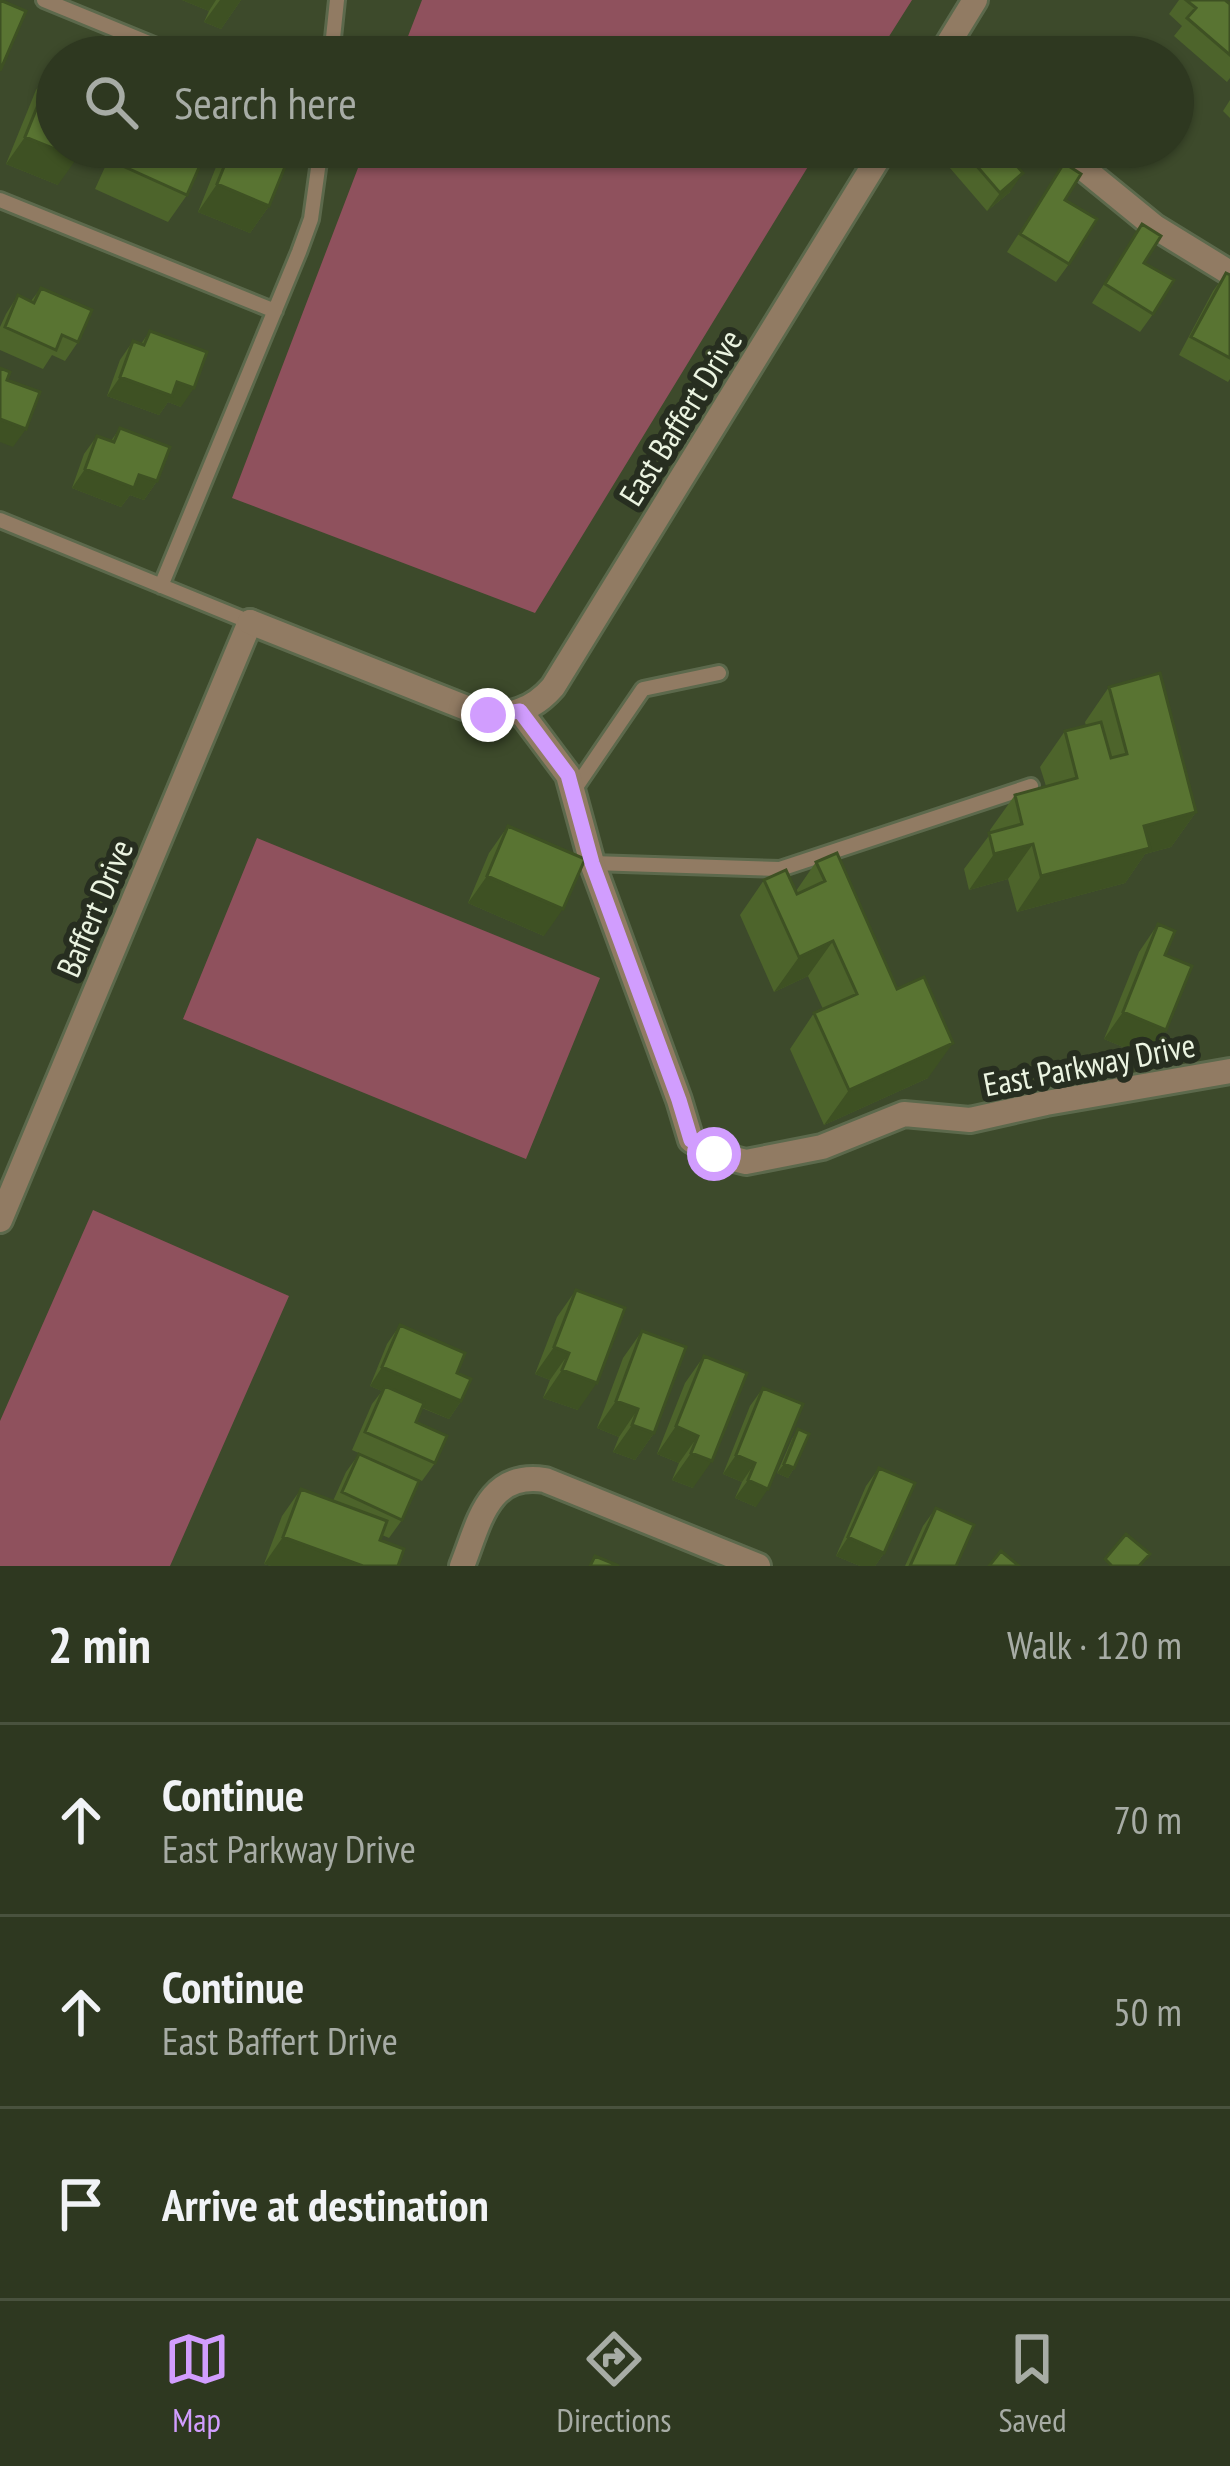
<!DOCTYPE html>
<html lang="en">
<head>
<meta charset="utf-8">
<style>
  body { margin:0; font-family:"PT Sans Narrow",sans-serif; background:#3a432d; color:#f1f3f6 }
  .stop { position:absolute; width:36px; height:36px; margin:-27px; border:9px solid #d19dfe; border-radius:50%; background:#fff }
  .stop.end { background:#d19dfe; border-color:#fff; box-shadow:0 3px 12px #0008 }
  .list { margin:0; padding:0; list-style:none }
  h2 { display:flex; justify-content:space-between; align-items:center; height:156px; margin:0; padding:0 48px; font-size:51px }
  h2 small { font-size:39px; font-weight:400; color:#a7aca5 }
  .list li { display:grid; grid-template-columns:78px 1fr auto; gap:36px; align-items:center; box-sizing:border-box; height:192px; padding:0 48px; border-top:3px solid #49523e }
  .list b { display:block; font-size:45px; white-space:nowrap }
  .list p { margin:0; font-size:39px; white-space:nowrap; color:#a7aca5 }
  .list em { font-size:39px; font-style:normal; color:#a7aca5 }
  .icon { flex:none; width:66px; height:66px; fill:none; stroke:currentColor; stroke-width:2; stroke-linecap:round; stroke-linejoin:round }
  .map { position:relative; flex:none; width:1230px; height:1566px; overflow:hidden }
  .search { position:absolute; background:#2e3820; box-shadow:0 3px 9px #0004; left:36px; right:36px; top:36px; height:132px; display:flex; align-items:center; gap:30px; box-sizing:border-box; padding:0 42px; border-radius:66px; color:#a7aca5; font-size:45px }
  .sheet { height:732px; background:#2e3820 }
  nav { display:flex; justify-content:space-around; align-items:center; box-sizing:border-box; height:168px; border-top:3px solid #49523e; background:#2e3820; font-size:33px; color:#a7aca5 }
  nav a { display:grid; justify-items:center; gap:6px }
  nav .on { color:#d19dfe }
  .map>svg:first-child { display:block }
  .green { fill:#8f515d }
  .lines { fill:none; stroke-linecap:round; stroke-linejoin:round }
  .service-casing { stroke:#5c694c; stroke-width:20 }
  .minor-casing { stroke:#5c694c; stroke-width:30 }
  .tertiary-casing { stroke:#5c694c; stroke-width:30 }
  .service { stroke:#917b63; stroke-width:14 }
  .minor { stroke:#917b63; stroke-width:24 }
  .tertiary { stroke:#917b63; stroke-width:24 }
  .wall { fill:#4d642b }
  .shaded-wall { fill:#3e5123 }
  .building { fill:#597432; stroke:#3e5123; stroke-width:3 }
  .route { stroke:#d19dfe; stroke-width:15 }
  .labels { text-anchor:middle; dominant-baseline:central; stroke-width:12; stroke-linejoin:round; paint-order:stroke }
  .street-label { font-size:33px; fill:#ebf4e1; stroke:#272e20 }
</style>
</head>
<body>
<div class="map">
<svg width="1230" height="1566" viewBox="0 0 1230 1566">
  <rect width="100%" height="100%" fill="#3d4a2b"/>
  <path class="green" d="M422,0h490l-36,57h-476z
    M366,147h454l-285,466 -303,-115z
    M257,838l343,140 -74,181 -343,-140z
    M93,1210l196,86 -119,270h-170v-145z"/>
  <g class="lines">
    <defs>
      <path id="service" d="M44,0l139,57
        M331,57l6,-57
        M0,200l275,111
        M0,520l250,102
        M161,586l138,-334 12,-33 10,-72
        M574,790l69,-101 76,-16
        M592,863l188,6 251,-83"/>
      <path id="minor" d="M1057,147l98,80 75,46
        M520,711l48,64 24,88 87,237 12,40 23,14 32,8 76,-15 82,-33 66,6 76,-17 184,-32
        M0,1220l250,-598
        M462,1566c17,-42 25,-95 83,-86l213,86"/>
      <path id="tertiary" d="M940,57l35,-57
        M250,622l229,91c30,5 54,-3 74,-26l332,-540"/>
    </defs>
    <use href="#service" class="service-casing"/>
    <use href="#minor" class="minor-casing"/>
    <use href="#tertiary" class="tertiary-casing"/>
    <use href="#service" class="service"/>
    <use href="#minor" class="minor"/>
    <use href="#tertiary" class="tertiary"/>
  </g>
  <path class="wall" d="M182,0h59l-20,29 -17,-7 5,-11z
    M1179,0h46l5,4v74l-3,4 -53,-46 8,-10 -13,-12z
    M55,63l3,122 -52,-21 30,-74z
    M1230,100v18l-7,-7z
    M114,147h94l-21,48 -19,27 -73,-33z
    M224,147h69l-24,59 -19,27 -52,-21z
    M963,150l47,42 -23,19 -37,-43z
    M1064,163l5,101 -13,18 -49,-30z
    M1142,224l2,39 9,51 -13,18 -48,-29z
    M1226,273l4,2v104l-2,3 -49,-27 34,-64z
    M41,288l37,54 -13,19 -13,-6 -9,14 -43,-19v-23l6,-13 12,-19 13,6z
    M150,331l31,76 -13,-5 -9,13 -52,-19 13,-36 13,-19 8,3z
    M120,428l37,53 -13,19 -14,-5 -9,12 -49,-19 12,-34 13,-18 14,5z
    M1109,687l87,125 -25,35 -26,7 -20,29 -108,29 -9,-33 -39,11 -5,-21 27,-36 -1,-3 25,-35 31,-9 -6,-19 25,-36 21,-5 -1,-4z
    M508,826l36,110 -76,-33 21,-50z
    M816,862l112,216 -104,47 -34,-76 24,-36 9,-4 -15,-33 -34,16 -34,-77 24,-35 32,11z
    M1158,924l7,31 -18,102 -43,-18 35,-87z
    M576,1290l2,120 -35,-12 7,-18 -15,-6 22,-57z
    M400,1325l57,48 4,28 -12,18 -27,-11 -6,14 19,41 -13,18 -70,-31 20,-46 10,-13 -12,-5 17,-42z
    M642,1331l12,102 -19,27 -22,-8 6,-15 -22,-9 26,-70z
    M704,1356l-11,132 -21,-8 7,-17 -22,-9 28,-71z
    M763,1388l-7,119 -21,-9 7,-16 -19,-8 27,-68z
    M798,1429l-4,39 -6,10 -11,-5 15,-34z
    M359,1454l43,66 -13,18 -7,-3 -2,5 18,26h-127l-7,-2 18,-48 19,-27 32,12 13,-29z
    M879,1468l5,85 -9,13h-15l-24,-10 30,-70z
    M936,1508l20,58h-51l18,-40z"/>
  <path class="shaded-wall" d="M182,0h34l-7,11z
    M220,0h21l-20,29 -17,-7z
    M25,137l52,21 -19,27 -52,-21z
    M1023,173l-13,19 -23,19 13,-18z
    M217,184l52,22 -19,27 -52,-21z
    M120,377l57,5 17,6 -13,19 -13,-5 -9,13 -52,-19z
    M0,419l26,10 -13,18 -13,-5z
    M85,469l54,6 18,6 -13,19 -14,-5 -9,12 -49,-19z
    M1196,812l-25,35 -26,7 -20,29 -108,29 24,-36 103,-50z
    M1033,844l-25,35 -39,11 25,-36z
    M487,876l76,33 -19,27 -76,-33z
    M833,941l-25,35 -34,16 25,-35z
    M1123,1012l43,18 -19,27 -43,-18z
    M953,1043l-25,35 -104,47 25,-35z
    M554,1347l15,6 -19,27 -15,-6z
    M382,1367l79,34 -12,18 -66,-28 2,-5 -3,5 -12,-5z
    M562,1370l35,13 -19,27 -35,-12z
    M616,1401l22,8 -19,28 -22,-9z
    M632,1425l22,8 -19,27 -22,-8z
    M676,1426l22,10 -19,27 -22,-9z
    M691,1453l21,8 -19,27 -21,-8z
    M736,1455l19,8 -13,19 -19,-8z
    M784,1464l10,4 -6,10 -11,-5z
    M748,1480l20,9 -12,18 -21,-9z
    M283,1537l80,29h-92l-7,-2z
    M848,1537l36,16 -9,13h-15l-24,-10z"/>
  <path class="building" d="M0,0l26,11 -26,60z
    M1186,0h39l5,4v51l-43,-37 9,-10z
    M55,63h2v84h25l-5,11 -52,-21z
    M121,147h87l-21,48 -73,-33z
    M232,147h61l-24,59 -52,-22z
    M966,147h35l22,26 -23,20 -37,-43z
    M1064,163l17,11 -16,26 32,19 -28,45 -49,-30z
    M1142,224l19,12 -17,27 30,17 -21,34 -48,-30z
    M1226,273l4,2v83l-39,-21z
    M41,288l51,22 -14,32 -16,-7 -6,15 -51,-23 13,-32 16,8z
    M150,331l57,21 -13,36 -17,-6 -5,14 -52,-19 13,-36 11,4z
    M0,368l10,4 -3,8 33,12 -14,37 -26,-10z
    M120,428l50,19 -13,34 -18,-6 -5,13 -49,-19 12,-33 17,6z
    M1160,673l36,139 -52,14 6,22 -109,28 -8,-32 -39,10 -5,-21 33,-9 -7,-29 62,-17 -12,-47 36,-9 10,36 16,-4 -18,-67z
    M508,826l77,33 -22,50 -76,-33z
    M837,853l60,136 27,-12 29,66 -104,47 -35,-77 43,-19 -24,-53 -34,16 -35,-77 22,-10 11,24 28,-13 -9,-19z
    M1158,924l17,7 -10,24 27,11 -26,64 -43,-18z
    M576,1290l49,18 -28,75 -35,-13 7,-17 -15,-6z
    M400,1325l65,28 -8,20 14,6 -10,22 -79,-34z
    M642,1331l44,16 -32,86 -22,-8 6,-16 -22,-8z
    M704,1356l43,17 -35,88 -21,-8 7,-17 -22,-10z
    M385,1386l39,17 -8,19 31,14 -12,27 -70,-31z
    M763,1388l40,16 -35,85 -20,-9 7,-17 -19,-8z
    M798,1429l11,5 -15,34 -10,-4z
    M359,1454l60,27 -17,39 -60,-28z
    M879,1468l36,15 -31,70 -36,-16z
    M301,1489l86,32 -7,19 24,9 -6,17h-35l-80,-29z
    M936,1508l38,17 -18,41h-46z
    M1126,1534l24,20 -11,12h-27l-7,-7z
    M1001,1551l18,15h-30z
    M595,1556l24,10h-29z"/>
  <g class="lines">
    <path class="route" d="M488,715l32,-4 48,64 24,88 87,237 12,40 23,14"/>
  </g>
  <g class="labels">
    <g class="street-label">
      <text transform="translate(680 417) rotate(-58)">East Baffert Drive</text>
      <text transform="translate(94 908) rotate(-67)">Baffert Drive</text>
      <text transform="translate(1089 1064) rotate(-11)">East Parkway Drive</text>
    </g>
  </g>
</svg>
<div class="stop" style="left:714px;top:1154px"></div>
<div class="stop end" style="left:488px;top:715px"></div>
<div class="search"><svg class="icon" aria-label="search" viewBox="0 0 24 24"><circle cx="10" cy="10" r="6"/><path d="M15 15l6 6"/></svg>Search here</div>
</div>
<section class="sheet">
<h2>2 min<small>Walk · 120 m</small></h2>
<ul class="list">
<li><svg class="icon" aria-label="ahead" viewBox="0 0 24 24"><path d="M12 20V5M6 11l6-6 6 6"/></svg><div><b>Continue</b><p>East Parkway Drive</p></div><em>70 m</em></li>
<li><svg class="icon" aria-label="ahead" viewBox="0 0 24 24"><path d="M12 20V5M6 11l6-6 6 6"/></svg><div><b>Continue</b><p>East Baffert Drive</p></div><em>50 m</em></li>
<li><svg class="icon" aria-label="arrive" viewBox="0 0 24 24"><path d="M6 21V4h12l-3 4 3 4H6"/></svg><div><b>Arrive at destination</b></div></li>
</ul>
</section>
<nav>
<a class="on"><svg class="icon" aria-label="map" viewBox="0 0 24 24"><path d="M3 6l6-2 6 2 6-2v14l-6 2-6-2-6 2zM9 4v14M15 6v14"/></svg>Map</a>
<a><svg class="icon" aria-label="directions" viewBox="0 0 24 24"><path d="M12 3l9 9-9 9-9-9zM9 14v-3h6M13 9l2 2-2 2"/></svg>Directions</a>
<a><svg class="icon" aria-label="saved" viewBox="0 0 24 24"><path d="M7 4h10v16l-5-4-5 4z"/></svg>Saved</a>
</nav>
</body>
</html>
